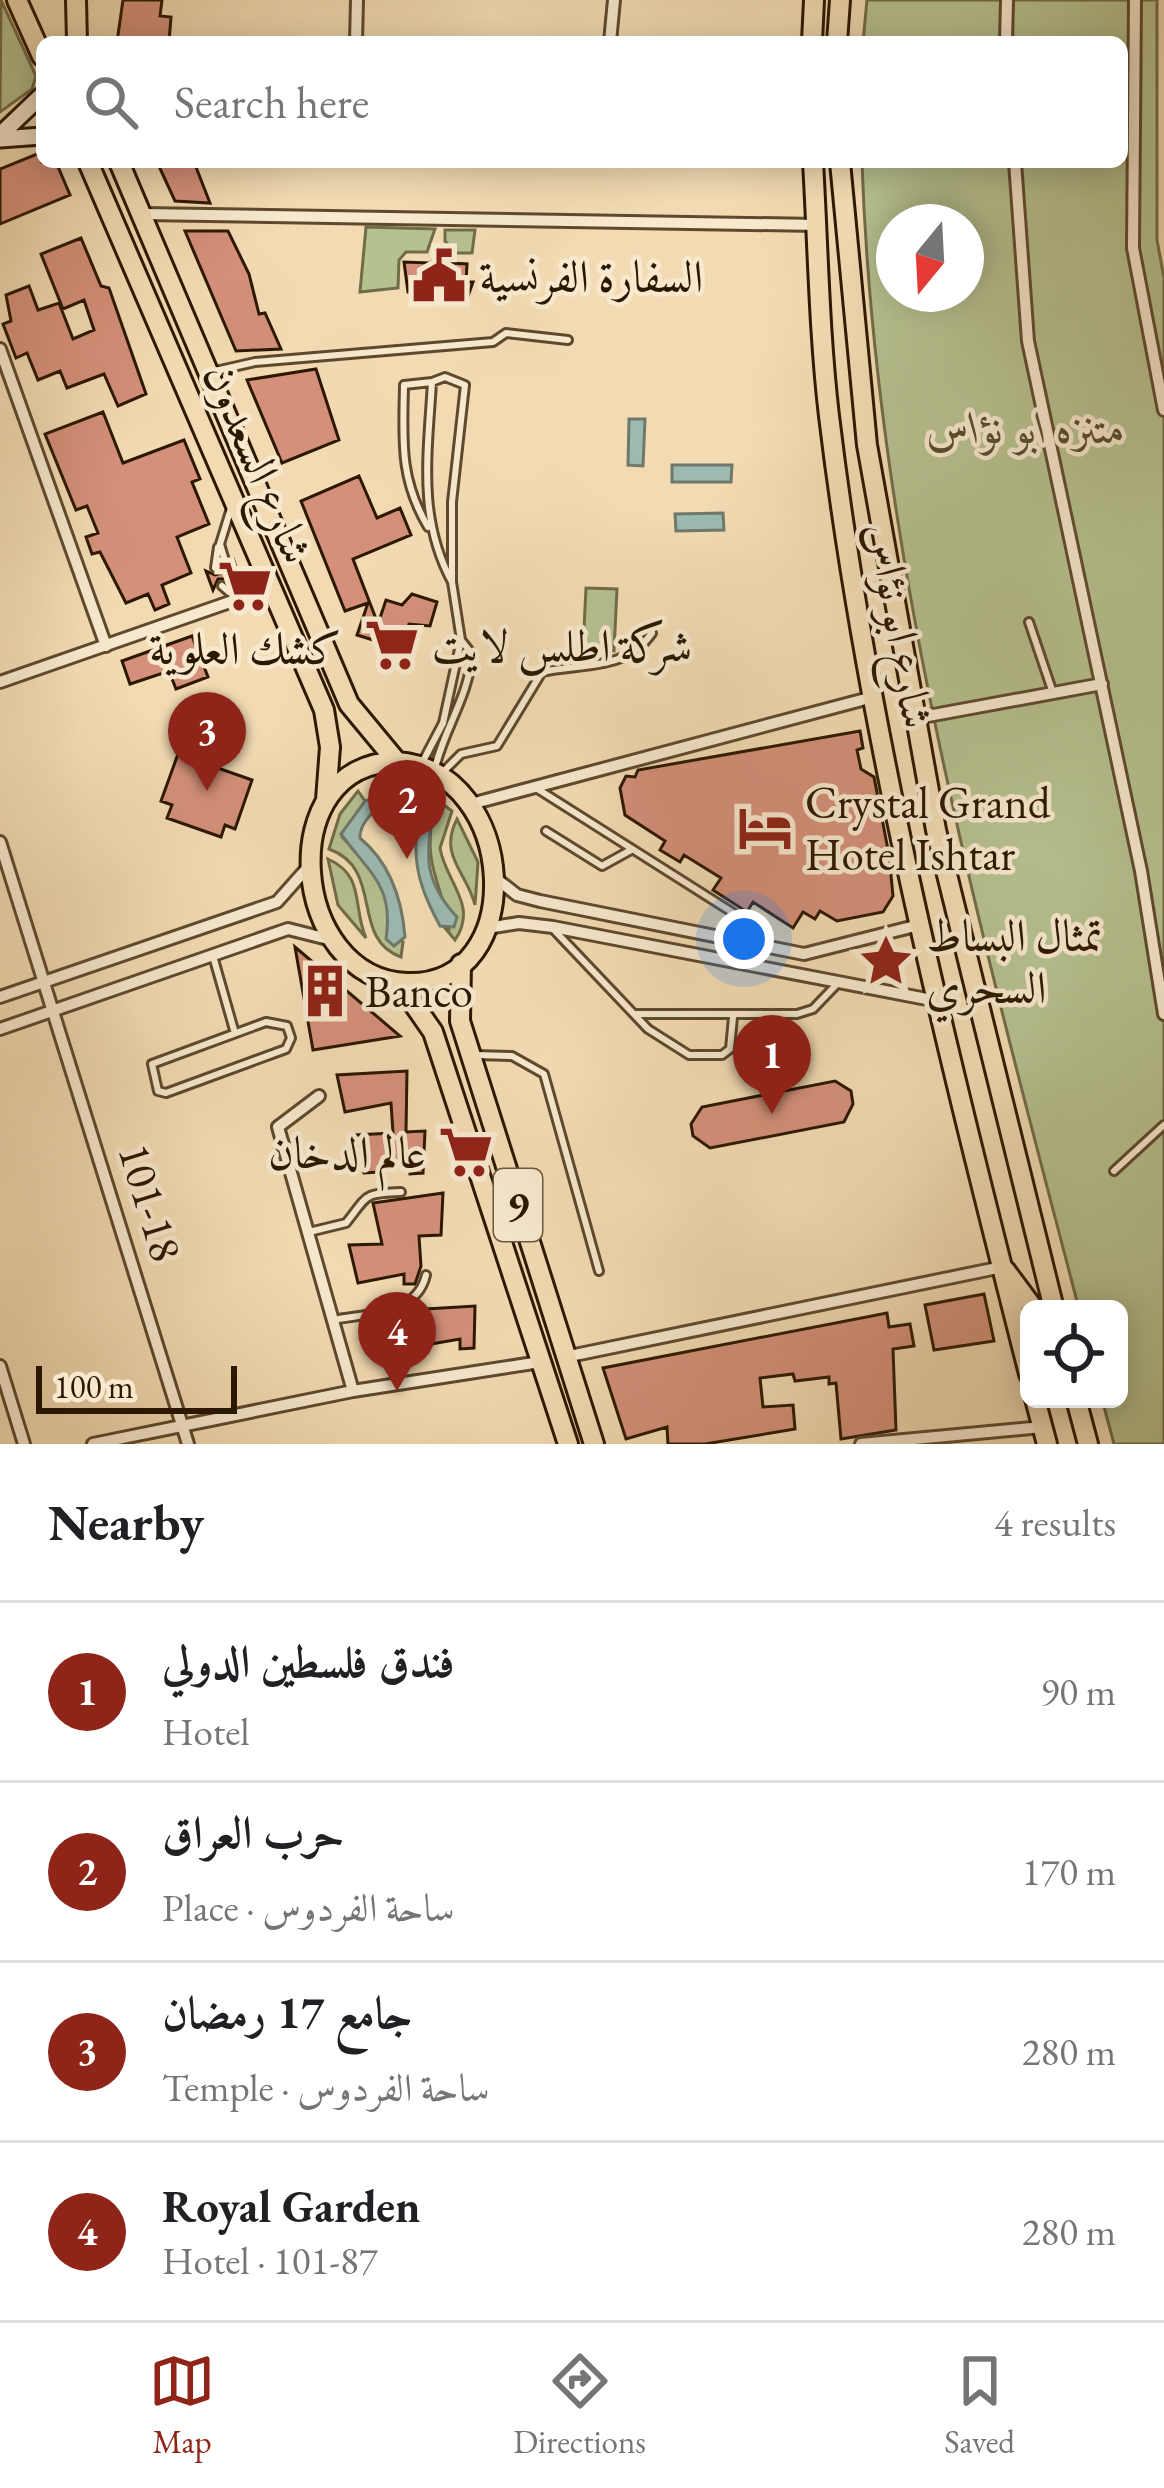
<!DOCTYPE html>
<html lang="en">
<head>
<meta charset="utf-8">
<style>
  body { margin:0; font-family:"EB Garamond",Amiri,serif; background:#f6f6f6; color:#202124 }
  .controls { position:absolute; right:36px; bottom:36px; display:grid; overflow:hidden; border-radius:18px; box-shadow:0 6px 30px #0003 }
  .controls button { width:108px; height:108px; display:grid; place-items:center; padding:0; border:0; border-bottom:3px solid #e0e0e0; background:#fff; color:#202124; font:60px sans-serif }
  .compass { position:absolute; left:876px; top:204px; width:108px; height:108px; border-radius:50%; background:#fff; box-shadow:0 6px 30px #0003; rotate:198deg }
  .scale { position:absolute; left:36px; bottom:30px; width:201px; box-sizing:border-box; padding-left:12px; border:6px solid #2c1800; border-top:0; font-size:33px; line-height:42px; white-space:nowrap; color:#2c1800; -webkit-text-stroke:9px #f7e8ce; paint-order:stroke }
  .you { position:absolute; left:744px; top:939px; width:42px; height:42px; margin:-30px; border:9px solid #fff; border-radius:50%; background:#1a73e8; box-shadow:0 0 0 18px #1a73e833 }
  .badge { display:grid; place-items:center; width:78px; height:78px; border-radius:50%; background:#8f2418; color:#fff; font-size:39px; font-weight:700 }
  .pin { position:absolute; translate:-50% -99px; filter:drop-shadow(0 3px 6px #0008) }
  .pin::after { content:''; position:absolute; top:63px; width:42px; height:36px; background:inherit; clip-path:polygon(0 0,100% 0,50% 100%) }
  .list { margin:0; padding:0; list-style:none }
  h2 { display:flex; justify-content:space-between; align-items:center; height:156px; margin:0; padding:0 48px; font-size:51px }
  h2 small { font-size:39px; font-weight:400; color:#757577 }
  .list li { display:grid; grid-template-columns:78px 1fr auto; gap:36px; align-items:center; box-sizing:border-box; height:180px; padding:0 48px; border-top:3px solid #e0e0e0 }
  .list b { display:block; font-size:45px; white-space:nowrap }
  .list p { margin:0; font-size:39px; white-space:nowrap; color:#757577 }
  .list em { font-size:39px; font-style:normal; color:#757577 }
  .icon { flex:none; width:66px; height:66px; fill:none; stroke:currentColor; stroke-width:2; stroke-linecap:round; stroke-linejoin:round }
  .map { position:relative; flex:none; width:1164px; height:1444px; overflow:hidden }
  .search { position:absolute; background:#fff; box-shadow:0 6px 30px #0003; left:36px; right:36px; top:36px; height:132px; display:flex; align-items:center; gap:30px; box-sizing:border-box; padding:0 42px; border-radius:18px; color:#757577; font-size:45px }
  .sheet { height:876px; background:#fff }
  nav { display:flex; justify-content:space-around; align-items:center; box-sizing:border-box; height:168px; border-top:3px solid #e0e0e0; background:#fff; font-size:33px; color:#757577 }
  nav a { display:grid; justify-items:center; gap:6px }
  nav .on { color:#8f2418 }
  .map>svg:first-child { display:block }
  .green { fill:#b6c190; stroke:#716c48; stroke-width:3; fill-rule:evenodd }
  .water { fill:#9cbab2; stroke:#6f796b; stroke-width:3 }
  .building { fill:#d4907a; stroke:#2c1800; stroke-width:3 }
  .lines { fill:none; stroke-linecap:round; stroke-linejoin:round }
  .service-casing { stroke:#5e492d; stroke-width:12 }
  .minor-casing { stroke:#5e492d; stroke-width:16 }
  .secondary-casing { stroke:#2c1800; stroke-width:21 }
  .primary-casing { stroke:#2c1800; stroke-width:24 }
  .service { stroke:#f7e8ce; stroke-width:6 }
  .minor { stroke:#f7e8ce; stroke-width:10 }
  .secondary { stroke:#f7e8ce; stroke-width:15 }
  .primary { stroke:#f2dbb3; stroke-width:18 }
  .labels { text-anchor:middle; dominant-baseline:central; stroke-width:9; stroke-linejoin:round; paint-order:stroke }
  .shield { fill:#f7e8ce; stroke:#69563e; stroke-width:3 }
  .shield-label { font-size:42px; font-weight:bold; fill:#2c1800 }
  .poi-label { font-size:45px; fill:#2c1800; stroke:#f7e8ce; text-anchor:start }
  .park-label { font-size:45px; font-style:italic; fill:#554b2b; stroke:#f7e8ce }
  .street-label { font-size:45px; fill:#2c1800; stroke:#f7e8ce }
</style>
</head>
<body>
<div class="map">
<svg width="1164" height="1444" viewBox="0 0 1164 1444">
  <rect width="100%" height="100%" fill="#f2dbb3"/>
  <filter id="stains"><feTurbulence type="fractalNoise" baseFrequency=".00167" numOctaves="4"/><feColorMatrix values="0 0 0 0 .2 0 0 0 0 .09 0 0 0 0 .02 0 0 0 .5 -.17"/></filter>
  <radialGradient id="worn" r=".72"><stop offset=".6" stop-color="#630" stop-opacity="0"/><stop offset="1" stop-color="#630" stop-opacity=".3"/></radialGradient>
  <path class="green" d="M1,0l35,76 -4,13 -32,23z
    M867,0h290v240l7,38v1166h-50l-12,-45h17v-90h-40c-98,-376 -204,-757 -217,-1147h260v-120h-259zM894,222h72v72h-72z
    M366,227l69,2 -8,23h-21l-7,8 -1,28 -38,4z
    M445,230h30l-3,23h-17l-10,-12z
    M586,588l31,1 -3,62 -31,-2z
    M397,780l26,9 29,22 -12,37c5,33 39,57 15,92l-10,-12 4,1c-8,-52 -27,-60 -15,-121l-40,-16z
    M358,791l7,10 -23,36c22,21 59,60 45,93l16,12 -2,15c-52,-19 -16,-88 -72,-108l11,-35z
    M457,819l21,43 -3,43c-8,-33 -37,-49 -18,-86z
    M328,859c38,17 24,48 38,79l-28,-33z"/>
  <path class="water" d="M629,419h16l-2,47 -15,-1z
    M672,465h60l-1,17h-59z
    M723,513l1,17 -48,1 -1,-17z
    M394,792l40,16c-10,48 -9,75 23,109l-3,10 -14,-1c-14,-26 -25,-51 -24,-81 0,-9 5,-21 2,-28 -10,-32 -59,-6 -58,21 30,25 42,61 45,99l-11,9 -8,-7c8,-53 -16,-65 -45,-105l24,-33z
    M894,945l7,26 -4,5 -21,-5 -5,-22z"/>
  <path class="building" d="M123,0h39l-2,16 11,1 -2,25h-52z
    M42,152v10h14l14,33 -70,29v-55z
    M157,162h37l16,41 -35,-2z
    M185,231h43l21,43 10,40 6,-1 16,36 -45,2z
    M81,238l20,48 8,2 37,106 -28,12 -14,-32 -37,14 -7,-17 -22,9 -11,-27 -11,5 -13,-34 8,-3 -5,-26 23,-9 9,24 21,-7 14,36 21,-9 -10,-30 -21,9 -22,-55z
    M441,252l10,11 16,1 -1,18h7l-7,20 -53,-3 1,-7h-6l-4,-30 26,1z
    M316,369l23,71 -57,23 -35,-83z
    M103,412l20,51 61,-23 16,39 -8,3 17,42 -32,13 14,36 -29,12 7,19 -14,6 -7,-16 -22,9 -26,-51 -8,2 -6,-17 12,-4 -11,-27 -11,4 -31,-76z
    M359,476l18,42 23,-10 11,27 -58,24 25,65 8,-24 16,5 10,-11 25,8 -7,24 -21,-2 -5,15 -23,-7 5,12 -29,-9 11,-32 -23,8 -44,-110z
    M234,561l6,18h-22l-5,11 -7,-19 9,4 14,-4z
    M192,636l16,41 -32,12 -7,-18 -39,13 -8,-23z
    M860,731l3,17 -6,2 4,19 13,8 15,78 4,41 -10,16 -46,9 -17,-10 -5,8 -12,-7 -10,16 -40,-26 -6,10 -34,-22 8,-12 -37,-23 -4,7 -20,-12 5,-9 -40,-26 -5,-27 6,-12 9,1 3,-7z
    M178,754l74,26 -17,49 -10,-4 -4,12 -54,-19 5,-13 -11,-4z
    M295,947l105,89 -87,14z
    M407,1071l-1,61 19,-1 -2,42 -13,1 -1,-10 -30,1v7l-15,1 -9,-38 38,-2 -2,-30 -46,9 -8,-37z
    M835,1081l16,10 2,13 -9,18 -134,26 -17,-12 -2,-12 11,-17z
    M443,1193l-2,42 -22,1 2,30 -6,18h-11v-10l-46,9 -9,-38 33,-1 -9,-41z
    M984,1294l10,47 -60,9 -9,-45z
    M475,1306l-1,42 -14,1v-10l-46,8 -1,-13 -6,1 2,-25z
    M887,1313l2,14 21,-3 4,22 -21,3 3,81 -55,9 -5,-56 -7,1v-7l-34,4 -2,-7 -33,4 3,29 30,-2 2,24 -90,15h-37l-1,-17 -41,12 -23,-71z"/>
  <g class="lines">
    <defs>
      <path id="service" d="M211,372l44,-10 238,-20 13,-9 62,7
        M428,527c-29,-49 -25,-88 -24,-142l28,-3
        M226,564l-6,-20 12,-39
        M215,568l3,-21
        M222,586l7,6 17,-1
        M1029,622l24,71
        M422,763l21,-40 18,-83 -9,-58v-80l13,-117 -20,-8 -13,5c-4,70 -15,136 20,200
        M435,768c10,-41 34,-72 37,-114l-11,-14
        M443,772l18,-18 36,-8 45,-74c40,-9 84,-1 110,-39
        M536,788l210,133
        M546,831l56,35 29,-16
        M555,931l93,98 41,26h33l8,-6 3,-32
        M213,956l21,74
        M636,1014h161l16,-5 24,-25
        M266,1022l21,4 4,12 -5,11 -120,44 -8,-2 -6,-27z
        M476,1055l36,1 32,18 55,197
        M1114,1171l50,-46
        M309,1232l37,-9c22,-27 16,-30 55,-31
        M333,1320c35,-7 84,-5 93,-45"/>
      <path id="minor" d="M1135,0l-2,248 31,162
        M356,42l1,-42
        M610,42l4,-42
        M1006,42l1,-42
        M1015,162l13,179 113,530 23,143
        M142,214l675,11
        M0,349l106,297
        M0,682l270,-94
        M917,718l185,-34
        M471,804l402,-107
        M0,842l188,602
        M494,877l23,18 23,6 264,53 115,-29
        M487,928l32,-5 34,4 384,74
        M0,997l277,-95 32,-36
        M0,1029l288,-100 44,11
        M319,1096l-41,31 75,264
        M565,1357l437,-90
        M0,1366l24,78
        M93,1444l260,-53 187,-29
        M861,1444l181,-17"/>
      <path id="secondary" d="M0,135l42,-40
        M0,139l42,-3"/>
      <path id="primary" d="M17,0l25,56
        M76,0l1,42
        M812,42l2,-42
        M837,42l3,-42
        M88,162l236,548 6,37 -4,53
        M119,162l230,542 48,58
        M813,162c5,85 6,169 16,254 39,324 120,642 200,958
        M840,162l27,283 69,385 118,479
        M397,762c122,9 133,225 10,221 -118,-4 -135,-221 -10,-221z
        M461,964l-1,57 134,423
        M399,983l34,49 135,412
        M1005,1270l29,39
        M1035,1399l12,45
        M1076,1399l12,45"/>
    </defs>
    <use href="#service" class="service-casing"/>
    <use href="#minor" class="minor-casing"/>
    <use href="#secondary" class="secondary-casing"/>
    <use href="#primary" class="primary-casing"/>
    <use href="#service" class="service"/>
    <use href="#minor" class="minor"/>
    <use href="#secondary" class="secondary"/>
    <use href="#primary" class="primary"/>
  </g>
  <defs>
    <symbol id="civic-bare" viewBox="-9 -9 18 18"><path d="M-.6-6.5H3V-4.5H.6V-3L4-1V1h2V6H-6V1h2V-1L-.6-3ZM-1.2 2.5V6h2.4V2.5Z" fill="#8f2418" stroke="#f7e8ce" stroke-width="2.5" paint-order="stroke"/></symbol>
    <symbol id="supermarket-bare" viewBox="-9 -9 18 18"><path d="M-6-5.5h2.5l.6 2H6L4.5 2H-2.5L-4.4-4H-6ZM-1.5 3.2a1.3 1.3 0 1 0 .1 0ZM3 3.2a1.3 1.3 0 1 0 .1 0Z" fill="#8f2418" stroke="#f7e8ce" stroke-width="2.5" paint-order="stroke"/></symbol>
    <symbol id="hotel-bare" viewBox="-9 -9 18 18"><path d="M-6-4.5h1.5V1H6V5H4.5V3h-9V5H-6ZM-4 0a1.8 1.8 0 1 1 3.6 0ZM.5 0V-2.5h3Q6-2.5 6 0Z" fill="#8f2418" stroke="#f7e8ce" stroke-width="2.5" paint-order="stroke"/></symbol>
    <symbol id="sight-bare" viewBox="-9 -9 18 18"><path d="M0-6L1.8-2.2L6-1.7L2.9 1.2L3.7 5.4L0 3.3L-3.7 5.4L-2.9 1.2L-6-1.7L-1.8-2.2Z" fill="#8f2418" stroke="#f7e8ce" stroke-width="2.5" paint-order="stroke"/></symbol>
    <symbol id="building-bare" viewBox="-9 -9 18 18"><path d="M-4-6H4V6H1V3H-1V6H-4ZM-2.5-4.3h1.7v1.8h-1.7ZM.8-4.3h1.7v1.8H.8ZM-2.5-1h1.7V.8h-1.7ZM.8-1h1.7V.8H.8Z" fill="#8f2418" stroke="#f7e8ce" stroke-width="2.5" paint-order="stroke"/></symbol>
  </defs>
  <g fill-rule="evenodd">
    <use href="#civic-bare" x="401" y="238" width="76" height="76"/>
    <use href="#supermarket-bare" x="207" y="548" width="76" height="76"/>
    <use href="#supermarket-bare" x="354" y="607" width="76" height="76"/>
    <use href="#hotel-bare" x="727" y="790" width="76" height="76"/>
    <use href="#sight-bare" x="848" y="923" width="76" height="76"/>
    <use href="#building-bare" x="287" y="953" width="76" height="76"/>
    <use href="#supermarket-bare" x="428" y="1114" width="76" height="76"/>
  </g>
  <g class="labels">
    <rect class="shield" x="494" y="1169" width="48" height="72" rx="9"/>
    <g class="shield-label">
      <text x="518" y="1205">9</text>
    </g>
    <g class="poi-label">
      <text x="479" y="276">السفارة الفرنسية</text>
      <text x="432" y="645">شركة اطلس لايت</text>
      <text x="245" y="648" text-anchor="middle">كشك العلوية</text>
      <text x="805" y="802">Crystal Grand<tspan x="805" dy="52">Hotel Ishtar</tspan></text>
      <text x="926" y="935">تمثال البساط<tspan x="926" dy="52">السحري</tspan></text>
      <text x="365" y="991">Banco</text>
      <text x="426" y="1152" text-anchor="end">عالم الدخان</text>
    </g>
    <g class="park-label">
      <text x="1026" y="427">متنزه ابو نؤاس</text>
    </g>
    <g class="street-label">
      <text transform="translate(259 463) rotate(67)">شارع السعدون</text>
      <text transform="translate(901 625) rotate(80)">شارع ابو نؤاس</text>
      <text transform="translate(151 1202) rotate(73)">101-18</text>
    </g>
  </g>
  <rect width="100%" height="100%" filter="url(#stains)"/>
  <rect width="100%" height="100%" fill="url(#worn)"/>
</svg>
<div class="controls">
<button><svg class="icon" aria-label="locate" viewBox="0 0 24 24"><circle cx="12" cy="12" r="6"/><path d="M12 2v4M12 18v4M2 12h4M18 12h4"/></svg></button>
</div>
<svg class="compass" viewBox="-18 -18 36 36"><path d="M0-13l5 13h-10z" fill="#e53935"/><path d="M0 13l5-13h-10z" fill="#757577"/></svg>
<div class="scale">100 m</div>
<div class="you"></div>
<div class="pin badge" style="left:772px;top:1114px">1</div>
<div class="pin badge" style="left:407px;top:859px">2</div>
<div class="pin badge" style="left:207px;top:791px">3</div>
<div class="pin badge" style="left:397px;top:1391px">4</div>
<div class="search"><svg class="icon" aria-label="search" viewBox="0 0 24 24"><circle cx="10" cy="10" r="6"/><path d="M15 15l6 6"/></svg>Search here</div>
</div>
<section class="sheet">
<h2>Nearby<small>4 results</small></h2>
<ul class="list">
<li><span class="badge">1</span><div><b>فندق فلسطين الدولي</b><p>Hotel</p></div><em>90 m</em></li>
<li><span class="badge">2</span><div><b>حرب العراق</b><p>Place · ساحة الفردوس</p></div><em>170 m</em></li>
<li><span class="badge">3</span><div><b>جامع 17 رمضان</b><p>Temple · ساحة الفردوس</p></div><em>280 m</em></li>
<li><span class="badge">4</span><div><b>Royal Garden</b><p>Hotel · 101-87</p></div><em>280 m</em></li>
</ul>
</section>
<nav>
<a class="on"><svg class="icon" aria-label="map" viewBox="0 0 24 24"><path d="M3 6l6-2 6 2 6-2v14l-6 2-6-2-6 2zM9 4v14M15 6v14"/></svg>Map</a>
<a><svg class="icon" aria-label="directions" viewBox="0 0 24 24"><path d="M12 3l9 9-9 9-9-9zM9 14v-3h6M13 9l2 2-2 2"/></svg>Directions</a>
<a><svg class="icon" aria-label="saved" viewBox="0 0 24 24"><path d="M7 4h10v16l-5-4-5 4z"/></svg>Saved</a>
</nav>
</body>
</html>
